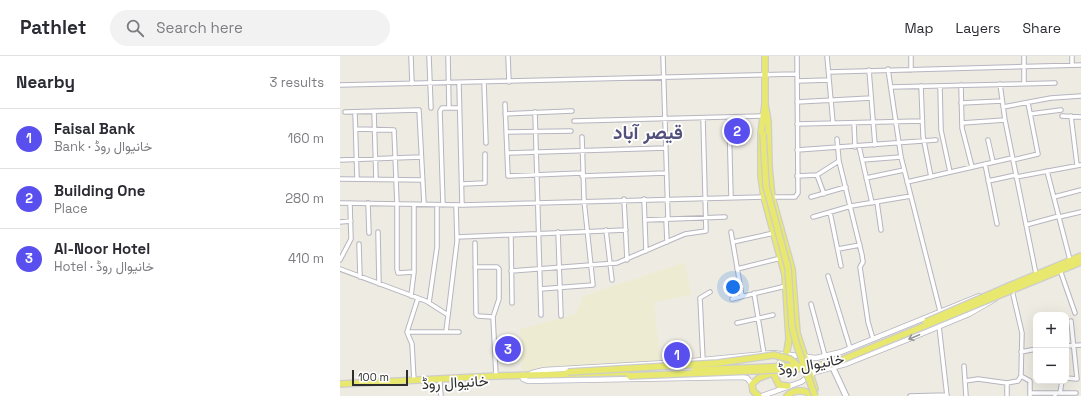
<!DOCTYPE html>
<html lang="en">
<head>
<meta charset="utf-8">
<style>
  body { margin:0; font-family:"Space Grotesk",Vazirmatn,sans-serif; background:#f2f2f3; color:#2b2b33 }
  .controls { position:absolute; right:12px; bottom:12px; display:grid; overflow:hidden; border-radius:8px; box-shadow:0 4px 16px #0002 }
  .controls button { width:36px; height:36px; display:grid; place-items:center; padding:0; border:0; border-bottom:1px solid #e1e1e2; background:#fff; color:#2b2b33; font:20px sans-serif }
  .scale { position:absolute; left:12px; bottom:10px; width:56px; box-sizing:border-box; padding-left:4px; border:2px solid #2e2e2e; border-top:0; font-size:11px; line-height:14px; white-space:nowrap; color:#2e2e2e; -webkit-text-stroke:3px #fff; paint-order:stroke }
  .you { position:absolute; left:393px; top:231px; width:14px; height:14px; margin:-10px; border:3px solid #fff; border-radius:50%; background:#1a73e8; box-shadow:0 0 0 6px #1a73e833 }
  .badge { display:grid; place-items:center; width:26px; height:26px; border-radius:50%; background:#584fee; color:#fff; font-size:13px; font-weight:700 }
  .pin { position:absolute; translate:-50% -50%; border:2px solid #fff; box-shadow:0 1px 4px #0006 }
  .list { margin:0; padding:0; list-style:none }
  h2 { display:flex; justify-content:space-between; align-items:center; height:52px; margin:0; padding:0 16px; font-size:17px }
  h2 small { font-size:13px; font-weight:400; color:#7c7c81 }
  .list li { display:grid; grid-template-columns:26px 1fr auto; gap:12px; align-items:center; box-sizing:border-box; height:60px; padding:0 16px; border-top:1px solid #e1e1e2 }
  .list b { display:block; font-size:15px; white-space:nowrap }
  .list p { margin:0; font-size:13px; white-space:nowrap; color:#7c7c81 }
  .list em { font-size:13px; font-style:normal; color:#7c7c81 }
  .icon { flex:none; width:22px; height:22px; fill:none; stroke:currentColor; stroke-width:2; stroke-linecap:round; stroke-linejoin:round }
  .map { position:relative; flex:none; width:741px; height:340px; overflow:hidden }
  header { display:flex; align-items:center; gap:24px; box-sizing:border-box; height:56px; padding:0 20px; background:#fff; border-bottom:1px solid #e1e1e2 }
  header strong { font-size:19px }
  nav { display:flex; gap:22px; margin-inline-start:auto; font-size:14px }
  .search { width:280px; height:36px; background:#f2f2f3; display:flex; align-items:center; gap:10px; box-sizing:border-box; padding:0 14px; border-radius:22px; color:#7c7c81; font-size:15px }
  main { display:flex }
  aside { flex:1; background:#fff }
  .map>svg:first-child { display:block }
  .education { fill:#eeebd3 }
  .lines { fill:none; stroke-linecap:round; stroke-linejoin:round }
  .minor-casing { stroke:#b6b5c0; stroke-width:5.5 }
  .tertiary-casing { stroke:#b6b5c0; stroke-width:6 }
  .secondary-casing { stroke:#b6b5c0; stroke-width:7 }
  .primary-casing { stroke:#cdcdcd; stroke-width:8 }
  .minor { stroke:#fff; stroke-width:3.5 }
  .tertiary { stroke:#fff; stroke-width:4.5 }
  .secondary { stroke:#fff; stroke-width:5 }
  .primary { stroke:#e7e86d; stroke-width:5.5 }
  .primary-bridge-casing { stroke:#cdcdcd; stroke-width:8; stroke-linecap:butt }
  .primary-bridge { stroke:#e7e86d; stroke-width:5.5 }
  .oneway { stroke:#969696 }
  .labels { text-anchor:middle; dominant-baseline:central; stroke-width:3.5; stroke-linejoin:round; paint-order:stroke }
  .street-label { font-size:15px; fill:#2e2e2e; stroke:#fff }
  .district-label { font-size:19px; font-weight:bold; fill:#53517c; stroke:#fff }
</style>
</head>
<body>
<header>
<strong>Pathlet</strong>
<div class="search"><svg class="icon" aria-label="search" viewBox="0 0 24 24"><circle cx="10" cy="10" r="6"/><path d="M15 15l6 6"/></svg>Search here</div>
<nav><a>Map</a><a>Layers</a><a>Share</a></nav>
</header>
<main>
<aside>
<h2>Nearby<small>3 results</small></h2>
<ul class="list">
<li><span class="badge">1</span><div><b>Faisal Bank</b><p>Bank · خانیوال روڈ</p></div><em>160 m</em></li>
<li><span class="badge">2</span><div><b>Building One</b><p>Place</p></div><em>280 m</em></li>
<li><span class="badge">3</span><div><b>Al-Noor Hotel</b><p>Hotel · خانیوال روڈ</p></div><em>410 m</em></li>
</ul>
</aside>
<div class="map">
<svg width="741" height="340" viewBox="0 0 741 340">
  <rect width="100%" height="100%" fill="#eeece2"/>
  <path class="education" d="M345,206l6,33 -37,7 7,63 -139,8 -2,-44 56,-15 7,-18z"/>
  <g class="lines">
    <defs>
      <path id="minor" d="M71,0l1,28
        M89,0l2,52
        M108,0l1,52
        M168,0l1,26
        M323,0l5,163
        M487,0l6,67
        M571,0v14
        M732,0v9
        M548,13l13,88 39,154
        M529,14l6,75
        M489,16l252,-7
        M457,25l32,-1
        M144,26l2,61
        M119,27l3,122
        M684,27v-27
        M660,28l5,36 31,154
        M0,29l457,-11
        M621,29l1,43 10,39
        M581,30l2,50 8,41
        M600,30l1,44 9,42
        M551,31l164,-4
        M457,46l74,-4
        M621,47l41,-2
        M165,48l3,72 74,-3
        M663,51l48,-9 30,-2
        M34,55l2,68
        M5,56l74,-2 5,94
        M15,56l2,67
        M195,56l6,203
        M165,58l67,-3
        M690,58l31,-4
        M722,60l19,1
        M731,60l6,49
        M389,61l2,80
        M234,65l188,-5
        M514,67l1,24
        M622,67l43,-3
        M457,68l125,-3
        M16,73l38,1 3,74v65l1,4 16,-1
        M166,76l65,-1
        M497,83l2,22 23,94 1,7 -3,5 8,55 5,17
        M648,84l5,22
        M519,90l13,57
        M457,94l139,-10
        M167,97l159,-5
        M0,104l81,-3
        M522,104l39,-3
        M673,104l25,-6 -10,-51
        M645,108l12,60
        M707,115l23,89
        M477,119l7,19
        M242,120l84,-3
        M457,120l20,-1 22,-14
        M676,121l65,-12
        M526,122l38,-8
        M0,123l83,1
        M648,125l28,-6
        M567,126l105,-24
        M122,128l23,-1v-29
        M431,141h24l3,-4 -1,-137
        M471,141l35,-10
        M714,141l27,-7
        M284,143l3,61
        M304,143l2,52
        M537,146l4,28
        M0,147l122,2 303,-8
        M28,147l1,30
        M103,149l-3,-94 2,-3h17
        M490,156l11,54
        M473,161l38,-11 60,-10
        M719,161l22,-5
        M326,163l1,23
        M305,164l80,-3
        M0,166l11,-1
        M686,169l33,-9
        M266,174l6,50
        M38,176l1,52
        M218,176l3,84
        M391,176l11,64
        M171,179l1,68
        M117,181l169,-7
        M393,186l41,-9
        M135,187l1,71 2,2 15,1 3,59
        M19,188l1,33
        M498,193l22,-4
        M0,204l11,-21 -1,-36
        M135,211h22l2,2v30l-6,18
        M0,213l86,32 22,14
        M397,213l44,-11
        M720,214l15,43
        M171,215l106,-8 68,-29 21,-3 -3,-113
        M488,220l22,72
        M200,233l53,-4 -9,-85 -2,-63
        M672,234l10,43 -1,43 9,5v15
        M414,237l10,61
        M71,240l3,-24v-68
        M392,243l54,-13
        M89,247l8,-56v-42
        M471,248l14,52
        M397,267l36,-8
        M599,270l8,70
        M67,276h52
        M106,276l11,-91 -1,-36
        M726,290l15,-1
        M681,296l15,-3
        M363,304l-3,-62 10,-6
        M624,310l2,30
        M726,322l11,1 -6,-58
        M74,325l-2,-37 -5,-12 11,-34
        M625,325l13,-2 29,4
        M100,326l1,14
        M690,337h25
        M720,337l2,-12
        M570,340l37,-1
        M667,340v-13l11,-2 3,-5
        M715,340v-3h21"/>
      <path id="tertiary" d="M192,317l12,-3 138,-8 91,-9 43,5 25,-6 138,-56
        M185,319h-3l1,4 5,2 214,-4 5,1 5,6
        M422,340l39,-14 14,-10 31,-8 63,-25 60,-25 26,-15"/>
      <path id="secondary" d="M493,312l13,28"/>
      <path id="primary" d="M425,48l-4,29v43l3,21 21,78 4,64 -2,12 -13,24 5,10 9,1
        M425,48l3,17 1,46 3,30 20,72 5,64 18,56
        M425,50v-50
        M669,230l72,-30
        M672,234l69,-28
        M0,328l156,-8 146,-4
        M419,340l-6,-5 -1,-7 7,-6 16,-6
        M447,340c7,-7 18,-7 26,0"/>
    </defs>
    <use href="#minor" class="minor-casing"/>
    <use href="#tertiary" class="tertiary-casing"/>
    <use href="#secondary" class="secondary-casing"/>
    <use href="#primary" class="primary-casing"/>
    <use href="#minor" class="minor"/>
    <use href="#tertiary" class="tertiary"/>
    <use href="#secondary" class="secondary"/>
    <use href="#primary" class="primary"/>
    <defs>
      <path id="primary-bridge" d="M423,78l3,52 22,82 4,59 5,19 18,50
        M586,266l83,-36
        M354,314l98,-4
        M228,316l150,-9 56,-8 16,4 12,10
        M289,320l169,-7 36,-6 178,-73"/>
    </defs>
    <use href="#primary-bridge" class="primary-bridge-casing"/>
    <use href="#primary-bridge" class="primary-bridge"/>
  </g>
  <defs><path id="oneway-shaft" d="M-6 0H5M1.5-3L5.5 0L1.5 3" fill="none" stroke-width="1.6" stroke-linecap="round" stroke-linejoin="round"/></defs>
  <use class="oneway" href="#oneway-shaft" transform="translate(574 281) rotate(157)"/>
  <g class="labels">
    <g class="street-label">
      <text transform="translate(471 308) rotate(-10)">خانیوال روڈ</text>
      <text transform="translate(115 326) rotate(-3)">خانیوال روڈ</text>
    </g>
    <g class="district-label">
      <text x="308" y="76">قیصر آباد</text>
    </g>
  </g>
</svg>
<div class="controls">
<button>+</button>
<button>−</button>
</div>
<div class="scale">100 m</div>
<div class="you"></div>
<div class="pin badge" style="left:337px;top:299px">1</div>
<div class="pin badge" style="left:397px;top:75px">2</div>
<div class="pin badge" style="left:168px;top:293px">3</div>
</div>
</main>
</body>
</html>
